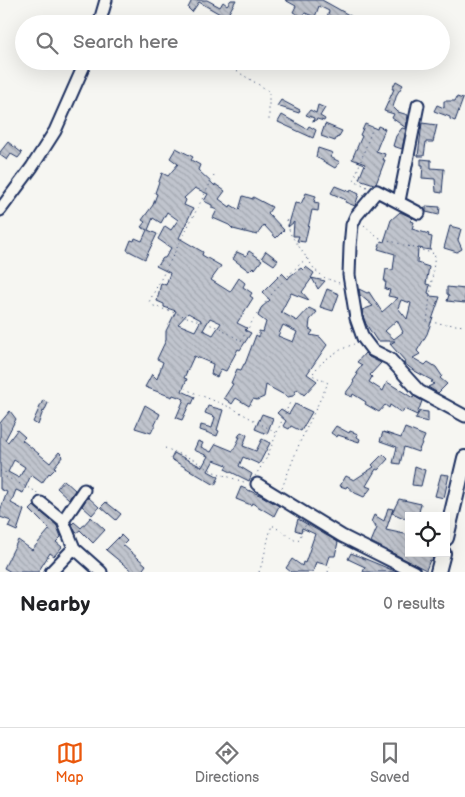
<!DOCTYPE html>
<html lang="en">
<head>
<meta charset="utf-8">
<style>
  body { margin:0; font-family:"Balsamiq Sans",sans-serif; background:#f2f2f2; color:#202124 }
  .controls { position:absolute; right:15px; bottom:15px; display:grid; overflow:hidden; border-radius:0px; box-shadow:0 5px 20px #0002 }
  .controls button { width:45px; height:45px; display:grid; place-items:center; padding:0; border:0; border-bottom:1px solid #e0e0e0; background:#fff; color:#202124; font:25px sans-serif }
  .list { margin:0; padding:0; list-style:none }
  h2 { display:flex; justify-content:space-between; align-items:center; height:65px; margin:0; padding:0 20px; font-size:21px }
  h2 small { font-size:16px; font-weight:400; color:#757577 }
  .icon { flex:none; width:28px; height:28px; fill:none; stroke:currentColor; stroke-width:2; stroke-linecap:round; stroke-linejoin:round }
  .map { position:relative; flex:none; width:465px; height:572px; overflow:hidden }
  .search { position:absolute; background:#fff; box-shadow:0 5px 20px #0002; left:15px; right:15px; top:15px; height:55px; display:flex; align-items:center; gap:12px; box-sizing:border-box; padding:0 18px; border-radius:28px; color:#757577; font-size:19px }
  .sheet { height:155px; background:#fff }
  nav { display:flex; justify-content:space-around; align-items:center; box-sizing:border-box; height:70px; border-top:1px solid #e0e0e0; background:#fff; font-size:14px; color:#757577 }
  nav a { display:grid; justify-items:center; gap:2px }
  nav .on { color:#ea580c }
  .map>svg:first-child { display:block }
  .building { fill:url(#building-back-hatch); stroke:#1b2f5e; fill-rule:evenodd }
  .lines { fill:none; stroke-linecap:round; stroke-linejoin:round }
  .minor-casing { stroke:#1b2f5e; stroke-width:15 }
  .major-casing { stroke:#1b2f5e; stroke-width:18 }
  .path { stroke:#1b2f5e; stroke-width:1; stroke-dasharray:1 4; stroke-linecap:butt }
  .minor { stroke:#f6f6f2; stroke-width:11 }
  .major { stroke:#f6f6f2; stroke-width:14 }
</style>
</head>
<body>
<div class="map">
<svg width="465" height="572" viewBox="0 0 465 572">
  <defs>
    <pattern id="building-back-hatch" width="6" height="6" patternUnits="userSpaceOnUse" patternTransform="scale(1.25)"><rect width="6" height="6" fill="#c0c4cd"/><path d="M-1 5l2 2M0 0l6 6M5-1l2 2" fill="none" stroke="#a4a9b2"/></pattern>
  </defs>
  <rect width="100%" height="100%" fill="#f6f6f2"/>
  <filter id="ink" filterUnits="userSpaceOnUse"><feTurbulence type="fractalNoise" baseFrequency=".02" numOctaves="2"/><feDisplacementMap in="SourceGraphic" scale="10" xChannelSelector="R" yChannelSelector="G"/><feConvolveMatrix kernelMatrix="1 2 1 2 8 2 1 2 1" color-interpolation-filters="sRGB"/></filter>
  <g filter="url(#ink)">
    <path class="building" d="M192,0h15l13,7 3,-5 4,3 4,-5h5l-9,16 -7,8 -5,-3 5,-7 -21,-12 -7,10 -4,-4z
      M285,0h37l34,19 -3,5h-27l4,-4 -3,-3 2,-6 -10,-5 -4,11 -10,-4 -3,4 -9,-5 3,-6z
      M396,81l7,4 -6,9 -4,13 5,5 10,3 -2,13 -14,-10 2,-4 -10,-3 10,-22h-2z
      M457,97l6,2 -8,22 -5,-2v-2l-16,-6 3,-6 7,3v-7h11z
      M281,100l19,10 -1,3 -22,-7z
      M318,105l7,3 -5,8 5,3 -1,2 -7,-2 -4,3 1,-4 -8,-3 4,-5 6,3z
      M282,115l25,14 2,-3 7,4 -3,8 -35,-16z
      M422,123l15,2 -4,17h-7l-2,14h-6z
      M325,124l17,7 -4,7 -1,-1 -2,4 -14,-5z
      M365,124l12,5 1,-3 7,3 -9,22 9,3 -2,6h2l-9,24h-2l-15,-5 6,-15 -13,-5 10,-23 -2,-1z
      M402,128l4,1 -4,20 -9,-3 3,-10z
      M8,142l14,11 -4,5 -7,-4 -4,6 -7,-5v-3z
      M176,148l17,9 -2,3 9,5 -2,5 17,16v-2l10,7 -6,8 11,8 1,-2 8,5 4,-14 10,3v-2l19,10 -4,6 16,17 -8,8 -12,-13 -7,10 -24,-6 -4,-4 -16,-7 4,-8 -5,-2v-3l-8,-4 4,-7 -13,-6 -11,10 2,2 -2,5 9,4 -14,29 24,14 -1,3 19,11 -10,14 19,12 9,-14 6,5 -2,4 9,6 -2,3 3,2 -16,25 10,5 -2,2 6,3 -11,17 -2,-1 -12,22 -5,-2 -4,8 -6,-3 2,-10 -19,-8 -10,22 3,1 -5,12 13,6 -3,7 -2,-1 -8,17 -6,-2 8,-19 -11,-4 -1,2 -27,-10 7,-13 5,5 6,-17 -6,-3 9,-19v-9l10,-20 -12,-4v-3l-7,-3 4,-18 5,2 4,-12 -14,-7 7,-8h2l6,-10 -13,-9 7,-13 6,4 7,-10 -11,-8 -6,11 -8,-5 -5,12 9,4 -12,25 -18,-9 4,-10 3,1 1,-3 7,3 5,-11 -6,-3 4,-5 -3,-2 11,-15 4,-11 -2,-1 7,-20 6,3 10,-12 -8,-6zM188,313l13,7 -6,11 -17,-7zM210,318l11,5 -8,12 -10,-5z
      M318,148l15,5 -3,4 10,5 -5,6 -19,-11z
      M421,159l10,1v8l13,1 -2,24 -6,-1 -1,-13 -13,-1 1,-13h-2z
      M335,186l15,6 1,-2 8,4 -4,12 -10,-4 1,-2 -15,-7z
      M306,193l10,3 -2,6 5,1 -1,8 -6,-1 -7,32 -8,-1 2,-5h-6l1,-14 -6,5 7,-24 6,1z
      M426,206l14,1 -1,8 -13,-3z
      M400,212l13,6 -3,3 4,1 -2,7 17,5 -1,2 4,1 -2,13 -12,-2 -1,15 12,4 -3,17 4,1 -2,8 2,1v2l10,1 -13,37 -10,17 3,3 -7,4 12,7 3,-3 8,5 6,9 -2,2 7,6 -9,9 -10,-6 6,-3 -3,-2 2,-1 -20,-11 -9,-7 1,-2 -15,-17 5,-3h-18l-11,-17 -3,-8 -1,-6 11,-4 -13,-11 -1,-6 8,4 2,-1 13,20 16,-14 -10,-2 2,-6 -5,-1 1,-7h-2l2,-13 7,1 2,-16 -17,-5 3,-8 3,1 7,-22zM401,300l10,3 -4,16 -9,-11zM397,320l6,12 -9,7 -9,-8z
      M450,226l11,3 -3,11 4,9 -5,3 -13,-4z
      M249,251l13,9 -7,9 -2,-2 -4,4 -16,-12 4,-7 9,4z
      M266,251l12,9 -4,5 -12,-8z
      M306,267l8,6 -3,5 14,3 -7,8 -6,-11 -10,14 7,8 -18,-7 -10,19 16,9 12,-13 8,4 -7,8 -1,9 4,2 -3,4 10,2 7,8 -20,29 10,7 -13,14 -7,-6 -4,7 -5,1 -22,-12 -2,12 -7,3 -4,-1 -4,7 -13,-8 -4,6 -8,-6 9,-14 -2,-1 6,-14 4,1 3,-6h1l11,-29 3,2v-6l4,1 3,-10 -8,-6 3,-8 9,-8 -8,-7 20,-20 6,6 2,-3 11,-8 2,2zM283,325l14,7 -4,10 -15,-6z
      M447,287l18,2v14l-18,-2 2,-6 -2,-1z
      M327,289l12,5 -6,17 -13,-4z
      M365,353l4,4 12,6 -11,12 2,2 -3,5 14,9 4,-9 26,16 1,-2 8,5 -5,14 -13,-6 -2,4 -12,-8 -1,3 -4,-3 -6,7 -14,-8 1,-2 -13,-8 -1,3 -7,-3 9,-12 -1,-1 5,-7 -2,-1 6,-8 -5,-3z
      M43,400l5,3 -4,9 -1,-1 -5,14 -5,-3z
      M295,404l17,8 -11,19 -10,-5 -2,3 -6,-3 3,-5 -9,-8 4,-4 8,5z
      M145,405l15,9 -9,19 -16,-5z
      M208,406l15,4 -6,20 2,1 -2,5 -17,-6 1,-5 11,3 2,-7 1,-4 -10,-4z
      M10,411l6,8 -11,21 3,2 9,-12 8,7 -3,3 28,23 9,-11 4,4 -9,11 2,1 -6,6 -1,-1 -7,10 -11,-8 -8,18 -7,-3 -5,13 13,7 -7,21 -9,-4 3,-6 -11,-4v-6l7,-19 -7,-3v-66zM14,460l11,7 -6,11 -11,-6z
      M420,411l8,1v10l-13,-3z
      M262,414l11,4 -6,16 -12,-5z
      M336,426l13,7 1,-2 8,3 -1,3 3,2 -1,3 -21,-7 -1,2 -6,-4z
      M405,428l20,8 -7,16 -14,-5 -4,17 -7,-1 4,-16 -17,-6 3,-9 18,6z
      M241,432l6,3 -4,11 13,5 6,-12 8,4 -11,21 -16,-7 -4,9 13,8 -3,7 -24,-12 2,-4 -13,-5 -6,11 11,6 -4,8 -44,-26 3,-6 28,14 6,-11 -14,-6 4,-9 5,2 -2,4 10,5 5,-8 17,7 7,-14h-2z
      M383,454l5,5 -10,11 -2,-1 -10,17 5,2 -7,9 -9,-4 -8,-7 -1,2 -6,-2 6,-10 8,4 20,-13 -2,-2z
      M415,466l10,4 -4,16 -9,-1z
      M441,474l8,1 -5,23 -9,-2z
      M64,480l11,10 -6,9 -12,-11z
      M241,487l21,9 17,10 -5,10 -22,-13 -1,2 -15,-6z
      M88,497l11,10 -7,8 -10,-9z
      M399,499l22,5 -3,12h-9v4l-17,-7z
      M106,502l15,12 -5,6 -15,-13z
      M34,506l23,20 4,11 -5,5 6,5 -8,9 -4,-3 -12,19h-27l-7,-4 14,-28 14,10 17,-20 2,1 -21,-21z
      M388,508l5,1 -7,21 23,5v18h25l-2,8 -2,-1 -4,10 -55,-28 6,-14 -2,-1 1,-2 -5,-3 3,-7 10,6z
      M91,517l14,13 -12,13 -13,-13 -4,3 -4,-9 2,-2 7,6z
      M298,519l40,23 -3,14h-5l-3,9 -11,-3 -3,10h-22l-5,-4 6,-9 10,7 1,-4 2,1 10,-29 -13,-6 -1,4 -6,-2z
      M121,535l6,6 -4,4 23,20 -5,7h-8l-27,-22z
      M351,553l46,19h-34l2,-5 -17,-8z"/>
    <g class="lines">
      <defs>
        <path id="minor" d="M99,24l7,-24
          M399,201l19,-96
          M0,210l32,-43 23,-36 31,-70
          M419,213l-42,-22 -21,25 -4,9 -2,22 -1,28 7,43 7,20 9,12 18,9 29,32 46,25
          M257,484l85,52 72,36
          M41,503l22,18 11,27 27,24
          M63,521l21,-31
          M51,572l23,-24"/>
        <path id="major" d="M446,538l19,-80
          M438,572l5,-19"/>
      </defs>
      <use href="#minor" class="minor-casing"/>
      <use href="#major" class="major-casing"/>
      <path class="path" d="M110,17l20,7
        M220,61l49,30v29
        M214,176l-66,128 72,24 21,13c17,-32 38,-59 66,-83
        M367,187l-13,-7 19,-53
        M286,220l5,15 24,35 10,8 17,6
        M364,225l13,12 58,17 -8,68 38,4
        M185,389l47,19 45,25 -11,26 -11,17
        M277,432l14,-32
        M165,448l27,11 22,13 33,11
        M0,471l5,1 1,5 31,15 -1,2
        M282,488l18,-46 28,-59 -16,-8c9,-15 26,-25 42,-31
        M259,572c6,-16 8,-31 13,-47l24,16 3,-2 7,-15
        M328,572l3,-8"/>
      <use href="#minor" class="minor"/>
      <use href="#major" class="major"/>
    </g>
  </g>
</svg>
<div class="controls">
<button><svg class="icon" aria-label="locate" viewBox="0 0 24 24"><circle cx="12" cy="12" r="6"/><path d="M12 2v4M12 18v4M2 12h4M18 12h4"/></svg></button>
</div>
<div class="search"><svg class="icon" aria-label="search" viewBox="0 0 24 24"><circle cx="10" cy="10" r="6"/><path d="M15 15l6 6"/></svg>Search here</div>
</div>
<section class="sheet">
<h2>Nearby<small>0 results</small></h2>
<ul class="list">
</ul>
</section>
<nav>
<a class="on"><svg class="icon" aria-label="map" viewBox="0 0 24 24"><path d="M3 6l6-2 6 2 6-2v14l-6 2-6-2-6 2zM9 4v14M15 6v14"/></svg>Map</a>
<a><svg class="icon" aria-label="directions" viewBox="0 0 24 24"><path d="M12 3l9 9-9 9-9-9zM9 14v-3h6M13 9l2 2-2 2"/></svg>Directions</a>
<a><svg class="icon" aria-label="saved" viewBox="0 0 24 24"><path d="M7 4h10v16l-5-4-5 4z"/></svg>Saved</a>
</nav>
</body>
</html>
